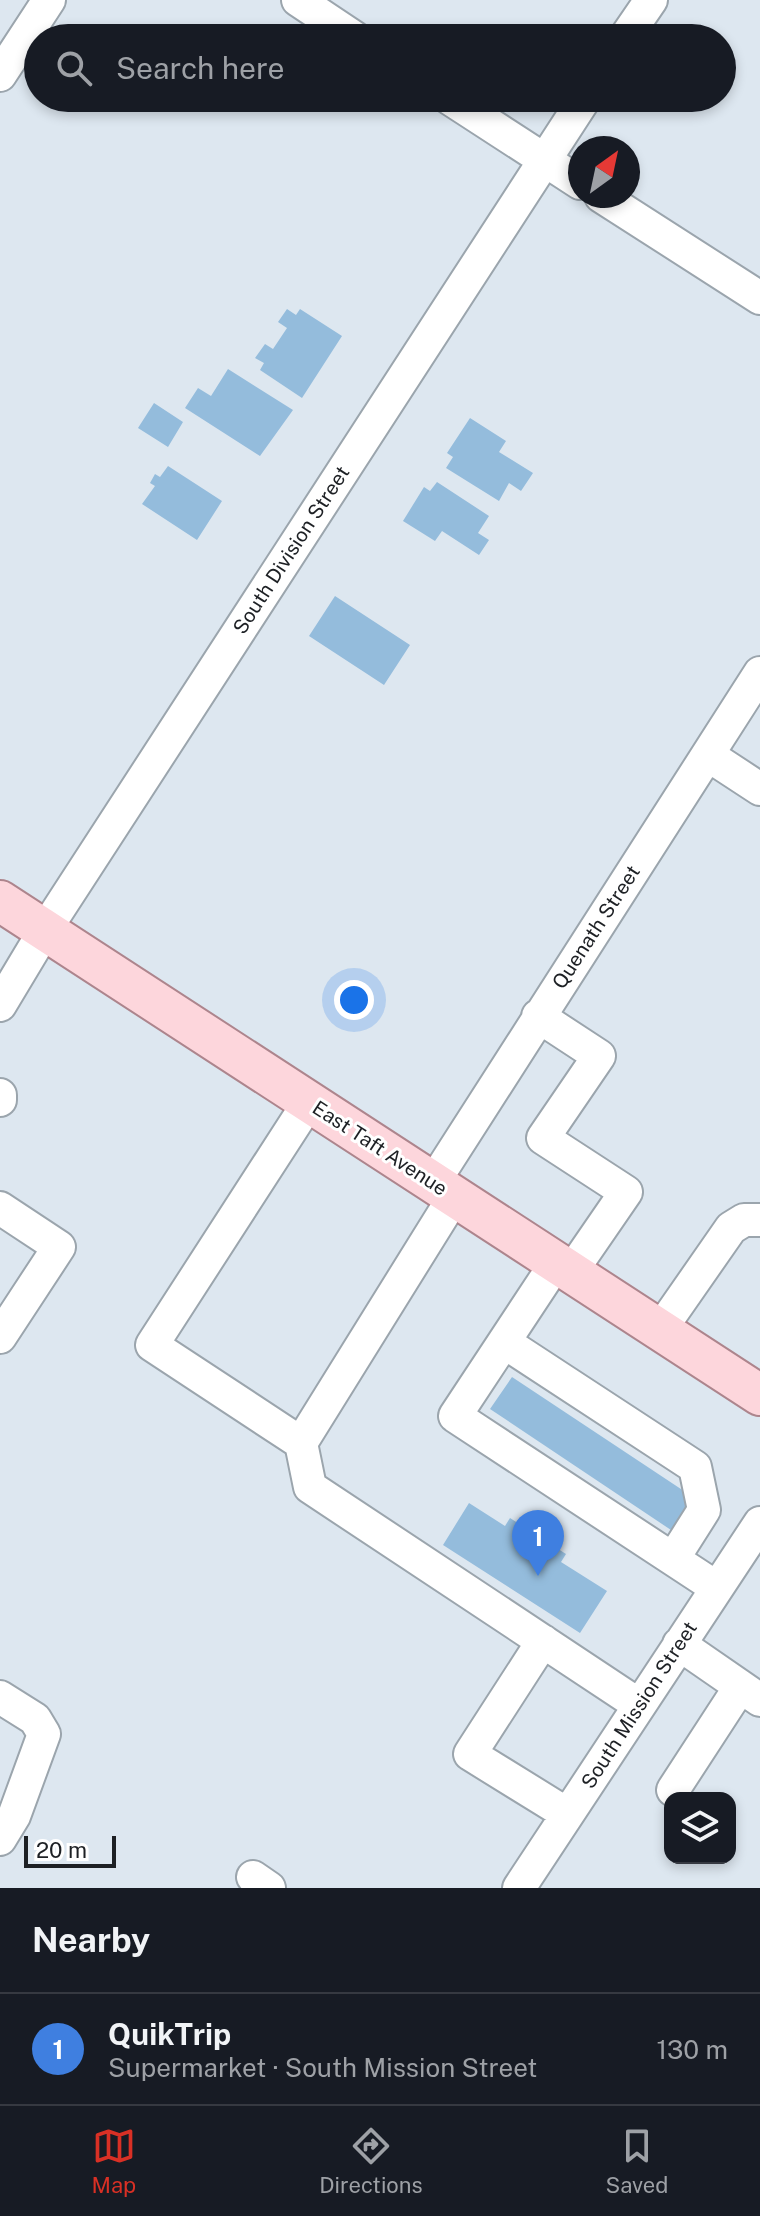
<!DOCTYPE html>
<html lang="en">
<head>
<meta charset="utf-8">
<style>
  body { margin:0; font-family:"Public Sans",sans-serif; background:#20242c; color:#f1f3f6 }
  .controls { position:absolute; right:24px; bottom:24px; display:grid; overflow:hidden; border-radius:16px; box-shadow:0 4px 12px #0003 }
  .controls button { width:72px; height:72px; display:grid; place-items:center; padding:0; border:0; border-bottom:2px solid #363941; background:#171b24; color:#f1f3f6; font:40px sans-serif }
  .compass { position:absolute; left:568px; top:136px; width:72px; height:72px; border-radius:50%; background:#171b24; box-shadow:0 4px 12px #0003; rotate:33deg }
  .scale { position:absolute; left:24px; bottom:20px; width:92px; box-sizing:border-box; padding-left:8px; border:4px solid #1d2024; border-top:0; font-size:22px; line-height:28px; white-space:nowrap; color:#1d2024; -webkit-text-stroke:6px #fff; paint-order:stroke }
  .you { position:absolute; left:354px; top:1000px; width:28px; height:28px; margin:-20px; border:6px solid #fff; border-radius:50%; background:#1a73e8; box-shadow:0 0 0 12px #1a73e833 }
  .badge { display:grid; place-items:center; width:52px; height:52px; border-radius:50%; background:#d93025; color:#fff; font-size:26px; font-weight:700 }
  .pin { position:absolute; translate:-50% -66px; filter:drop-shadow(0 2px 4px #0008) }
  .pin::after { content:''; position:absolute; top:42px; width:28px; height:24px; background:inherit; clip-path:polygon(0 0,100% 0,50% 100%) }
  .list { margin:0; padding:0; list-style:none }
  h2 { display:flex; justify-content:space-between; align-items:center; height:104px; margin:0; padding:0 32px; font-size:34px }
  h2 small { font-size:26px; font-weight:400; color:#9ea1a6 }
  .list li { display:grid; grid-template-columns:52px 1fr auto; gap:24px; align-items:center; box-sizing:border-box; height:112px; padding:0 32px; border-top:2px solid #363941 }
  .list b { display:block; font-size:30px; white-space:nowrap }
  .list p { margin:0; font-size:26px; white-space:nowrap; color:#9ea1a6 }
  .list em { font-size:26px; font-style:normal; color:#9ea1a6 }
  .icon { flex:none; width:44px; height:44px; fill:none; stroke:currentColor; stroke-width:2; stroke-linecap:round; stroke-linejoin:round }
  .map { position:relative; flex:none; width:760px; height:1888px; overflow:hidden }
  .search { position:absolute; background:#171b24; box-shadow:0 4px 12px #0003; left:24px; right:24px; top:24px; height:88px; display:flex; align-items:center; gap:20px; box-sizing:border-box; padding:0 28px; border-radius:44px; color:#9ea1a6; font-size:30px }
  .sheet { height:216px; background:#171b24 }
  nav { display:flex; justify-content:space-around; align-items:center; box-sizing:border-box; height:112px; border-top:2px solid #363941; background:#171b24; font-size:22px; color:#9ea1a6 }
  nav a { display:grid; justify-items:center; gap:4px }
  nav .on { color:#d93025 }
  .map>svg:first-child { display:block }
  .building { fill:#94bcdc }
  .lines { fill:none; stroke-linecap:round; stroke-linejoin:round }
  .minor-casing { stroke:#9ba5ad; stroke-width:36 }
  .major-casing { stroke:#ad858d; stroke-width:44 }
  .minor { stroke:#fff; stroke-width:32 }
  .major { stroke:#fdd6dc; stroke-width:40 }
  .labels { text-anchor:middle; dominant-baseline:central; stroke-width:6; stroke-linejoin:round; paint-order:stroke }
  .street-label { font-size:20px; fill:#1d2024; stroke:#fff }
</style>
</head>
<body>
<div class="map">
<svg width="760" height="1888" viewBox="0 0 760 1888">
  <rect width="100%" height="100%" fill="#dde7f0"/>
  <path class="building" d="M287,309l9,6 4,-6 42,27 -40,62 -42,-28 4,-7 -9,-5 10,-14 8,5 14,-21 -9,-6z
    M228,369l65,41 -33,46 -75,-48 13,-20 13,8z
    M154,403l29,19 -15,25 -30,-19z
    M470,418l36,23 -7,11 34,21 -12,18 -12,-8 -10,18 -53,-33 7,-11 -6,-4z
    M168,466l54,35 -25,39 -55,-36 13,-18 -5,-3 5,-9 5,3z
    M437,482l52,34 -11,17 11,7 -10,15 -37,-24 -7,10 -32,-20 21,-34 6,4z
    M335,596l75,49 -26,40 -75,-49z
    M512,1377l184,122 -22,33 -184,-123z
    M469,1503l36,23 5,-8 56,36 -5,8 46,29 -27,42 -137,-88z"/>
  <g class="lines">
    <defs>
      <path id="minor" d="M298,0l57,38
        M625,38l26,-38
        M0,75l49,-75
        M449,98l131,85
        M601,196l159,102
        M708,755l52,34
        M0,1005l45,-75 540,-832
        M538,1016l61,40 -56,82 83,54 -55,80
        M0,1095v5
        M309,1102l-157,243 149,98 153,-246
        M433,1183l327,-510
        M0,1208l59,39 -59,90
        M556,1263l-101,153 262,172
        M660,1330l71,-102 13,-8h16
        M504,1342l191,125 9,43 -31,49
        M301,1443l9,44 329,218
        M543,1641l-73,113 97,60
        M679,1644l81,56
        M0,1697l35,22 9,15 -30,82 -14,23
        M673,1790l67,-103
        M253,1877l16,11
        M519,1888l241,-365"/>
      <path id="major" d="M0,901l760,494"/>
    </defs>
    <use href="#minor" class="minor-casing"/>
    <use href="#major" class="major-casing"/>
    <use href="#minor" class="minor"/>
    <use href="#major" class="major"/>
  </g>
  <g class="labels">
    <g class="street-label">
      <text transform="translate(291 550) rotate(-57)">South Division Street</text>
      <text transform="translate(596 927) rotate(-57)">Quenath Street</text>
      <text transform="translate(380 1148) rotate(33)">East Taft Avenue</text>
      <text transform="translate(639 1705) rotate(-57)">South Mission Street</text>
    </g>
  </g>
</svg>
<div class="controls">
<button><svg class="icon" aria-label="layers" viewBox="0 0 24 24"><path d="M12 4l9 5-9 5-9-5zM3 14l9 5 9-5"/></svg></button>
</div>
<svg class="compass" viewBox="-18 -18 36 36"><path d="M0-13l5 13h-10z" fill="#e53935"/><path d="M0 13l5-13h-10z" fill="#9ea1a6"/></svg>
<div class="scale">20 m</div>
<div class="you"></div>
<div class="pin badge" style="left:538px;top:1576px;background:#3f7fe0">1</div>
<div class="search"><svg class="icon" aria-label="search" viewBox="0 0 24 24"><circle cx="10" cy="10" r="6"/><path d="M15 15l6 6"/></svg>Search here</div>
</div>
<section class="sheet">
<h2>Nearby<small></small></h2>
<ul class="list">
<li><span class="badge" style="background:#3f7fe0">1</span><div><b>QuikTrip</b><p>Supermarket · South Mission Street</p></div><em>130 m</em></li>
</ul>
</section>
<nav>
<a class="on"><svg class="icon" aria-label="map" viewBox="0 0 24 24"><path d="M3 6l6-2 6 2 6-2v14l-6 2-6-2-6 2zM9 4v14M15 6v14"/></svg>Map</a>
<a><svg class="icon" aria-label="directions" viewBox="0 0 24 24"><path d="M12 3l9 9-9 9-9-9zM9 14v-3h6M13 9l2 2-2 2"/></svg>Directions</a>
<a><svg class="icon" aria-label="saved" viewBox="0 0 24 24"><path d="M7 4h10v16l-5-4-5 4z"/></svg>Saved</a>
</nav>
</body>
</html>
